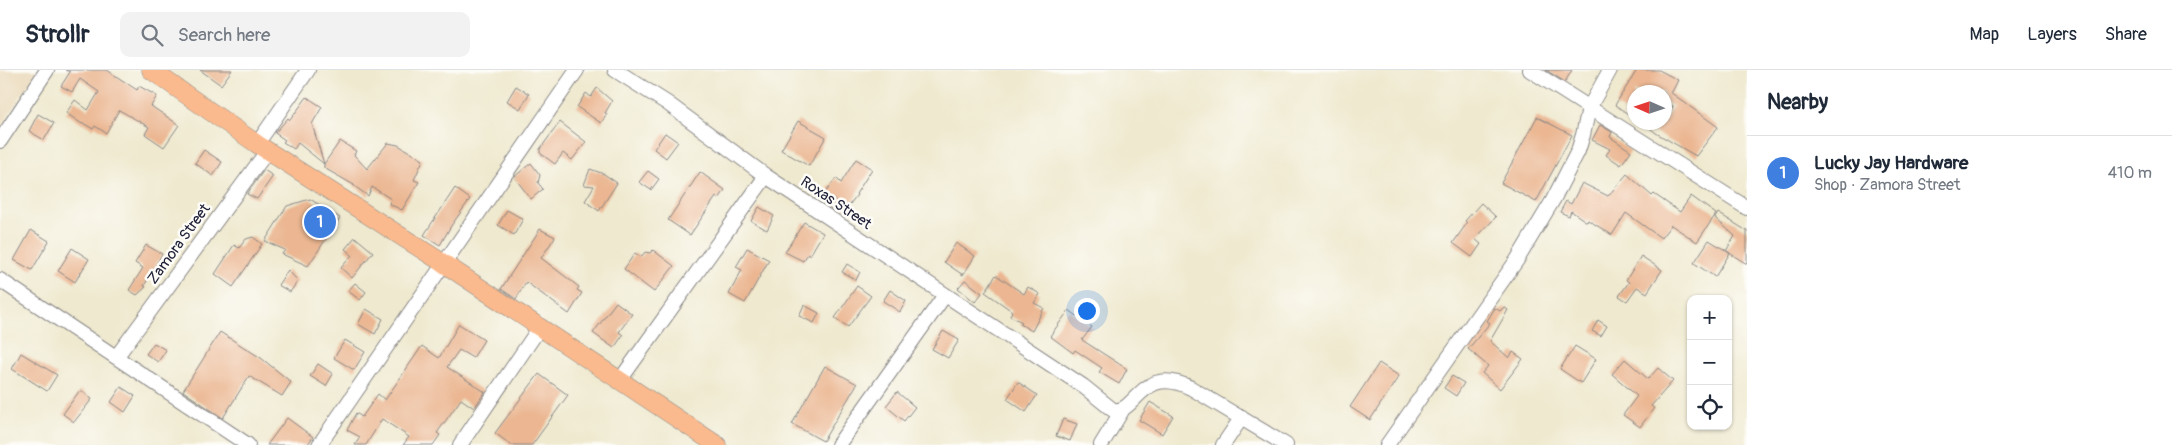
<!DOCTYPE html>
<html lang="en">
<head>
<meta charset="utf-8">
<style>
  body { margin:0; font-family:Pangolin,sans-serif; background:#f2f2f3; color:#1f2937 }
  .controls { position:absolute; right:15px; bottom:15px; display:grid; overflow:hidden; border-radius:10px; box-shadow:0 1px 4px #0004 }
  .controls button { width:45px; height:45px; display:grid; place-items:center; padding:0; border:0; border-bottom:1px solid #e0e1e3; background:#fff; color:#1f2937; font:25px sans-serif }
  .compass { position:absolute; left:1627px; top:15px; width:45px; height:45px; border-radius:50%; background:#fff; box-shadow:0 1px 4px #0004; rotate:273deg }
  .you { position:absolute; left:1086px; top:240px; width:18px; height:18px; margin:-12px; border:4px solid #fff; border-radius:50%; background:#1a73e8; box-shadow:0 0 0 8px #1a73e833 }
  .badge { display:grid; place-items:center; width:32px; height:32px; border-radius:50%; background:#b5179e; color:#fff; font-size:16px; font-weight:700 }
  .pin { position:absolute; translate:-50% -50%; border:2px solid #fff; box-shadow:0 1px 5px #0006 }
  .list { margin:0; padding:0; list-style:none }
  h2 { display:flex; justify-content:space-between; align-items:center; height:65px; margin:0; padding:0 20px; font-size:21px }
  h2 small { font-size:16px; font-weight:400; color:#747a83 }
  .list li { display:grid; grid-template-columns:32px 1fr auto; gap:15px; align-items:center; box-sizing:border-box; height:75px; padding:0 20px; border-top:1px solid #e0e1e3 }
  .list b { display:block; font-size:19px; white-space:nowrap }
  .list p { margin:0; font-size:16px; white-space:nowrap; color:#747a83 }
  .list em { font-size:16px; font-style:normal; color:#747a83 }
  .icon { flex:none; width:28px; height:28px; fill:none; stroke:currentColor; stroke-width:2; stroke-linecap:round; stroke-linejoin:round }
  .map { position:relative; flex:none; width:1747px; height:375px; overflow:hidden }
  header { display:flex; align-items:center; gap:30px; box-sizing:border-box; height:70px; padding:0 25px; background:#fff; border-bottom:1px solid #e0e1e3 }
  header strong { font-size:24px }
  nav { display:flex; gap:28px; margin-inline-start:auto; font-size:18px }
  .search { width:350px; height:45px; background:#f2f2f3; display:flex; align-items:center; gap:12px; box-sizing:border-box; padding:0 18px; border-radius:10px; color:#747a83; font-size:19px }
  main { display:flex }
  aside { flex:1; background:#fff }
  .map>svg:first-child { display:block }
  .built { fill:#ead9ba }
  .building { fill:#ebb691 }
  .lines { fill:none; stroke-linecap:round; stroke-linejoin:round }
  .minor-casing { stroke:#888685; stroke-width:16 }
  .major-casing { stroke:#888685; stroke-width:19 }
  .minor { stroke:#fff; stroke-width:14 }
  .major { stroke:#fbba8d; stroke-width:18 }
  .labels { text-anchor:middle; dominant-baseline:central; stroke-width:5; stroke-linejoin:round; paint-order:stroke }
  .street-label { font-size:15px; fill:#22223b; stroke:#fdfcf7 }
</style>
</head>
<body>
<header>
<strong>Strollr</strong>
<div class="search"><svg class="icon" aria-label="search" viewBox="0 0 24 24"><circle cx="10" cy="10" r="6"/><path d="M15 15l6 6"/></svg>Search here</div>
<nav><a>Map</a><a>Layers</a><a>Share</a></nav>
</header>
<main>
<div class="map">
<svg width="1747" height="375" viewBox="0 0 1747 375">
  <rect width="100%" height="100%" fill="#fdfcf7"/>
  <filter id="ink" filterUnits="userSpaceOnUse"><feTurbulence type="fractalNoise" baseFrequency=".02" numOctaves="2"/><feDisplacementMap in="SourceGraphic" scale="10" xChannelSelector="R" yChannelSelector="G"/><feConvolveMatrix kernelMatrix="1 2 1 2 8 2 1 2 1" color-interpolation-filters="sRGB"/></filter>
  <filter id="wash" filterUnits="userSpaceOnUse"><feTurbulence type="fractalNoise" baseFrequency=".0096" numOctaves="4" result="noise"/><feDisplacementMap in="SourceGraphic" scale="20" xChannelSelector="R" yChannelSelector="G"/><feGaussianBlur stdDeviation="1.12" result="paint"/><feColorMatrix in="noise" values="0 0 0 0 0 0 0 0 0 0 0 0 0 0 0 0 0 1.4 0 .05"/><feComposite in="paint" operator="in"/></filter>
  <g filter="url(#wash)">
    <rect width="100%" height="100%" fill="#efe9cf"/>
    <path class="built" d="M0,0h37l-37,58z"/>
    <g id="blocks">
      <path class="building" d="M66,0h41l30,20 2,-4 18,10 -6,10 28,19 -15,22 -19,-13 4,-7 -30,-17 -13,23 -11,-7 -2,3 -10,-6 -1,1 -16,-11 9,-13 13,10 11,-18 -19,-13 -8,13 -11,-6 9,-14z
        M200,0h32l-11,15z
        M1546,0h26l-7,12z
        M1637,0h22l19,10 -6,12h-2l48,35 -22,29 -40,-23 -14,-11h22l9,-16 -9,-5v-9h-30v26l-19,-13z
        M516,16l13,8 -9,15 -13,-8z
        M597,18l15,13 -7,12 2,1 -6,9 -24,-16 9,-14 5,4z
        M307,27l15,10 -10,17 12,40 16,-23 16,10 -2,4 13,14 21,-26 10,2 25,15 -9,20 5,2 -17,28 -13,-6 2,-5 -19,-12 -4,9 -15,-11h1l-30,-17v-4l-26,-21 -4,6 -11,-7 2,-2 -10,-7 13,-15 2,2z
        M38,44l16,9 -10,17 -15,-9z
        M1537,47l35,18 -36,67 -35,-19z
        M798,51l28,16 -17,29 -28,-16z
        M560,52l26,20 -14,18 -9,-7 -8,11 -15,-11v-4z
        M1600,55l12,7 -2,5 21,14 -10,14 -15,-10 4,-6 -18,-9z
        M665,63l13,9 -12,16 -12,-9z
        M204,80l18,12 -9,14 -18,-13z
        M856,89l16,10 -16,25 1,1 -11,14 -21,-16 11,-15 5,5z
        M531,93l9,12 -2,8 5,6 -12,10 -17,-22z
        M590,99l14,5 13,9 -18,28 -14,-10 9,-15 -10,-1z
        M264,100l9,6 -16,23 -10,-5z
        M648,101l11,8 -8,11 -12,-8z
        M700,102l25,18 -6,9 -3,-2 -26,38 -22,-15z
        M1627,104l25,22 2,-2 26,18 11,-16 25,18 -19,28 -26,-17 -10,13 -35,-25 -14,22 -24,-15 -1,2 -16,-11 -2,5 -9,-4 6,-11 5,3 11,-21 26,13z
        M455,118l15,11 -19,27 -11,19 -16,-10z
        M310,129l30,19 -32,48 -26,-12 3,-4 -20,-9 22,-35z
        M1481,133l15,14 -21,22 6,5 -9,13 -19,-14 14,-20 -2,-2z
        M759,137l15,9 -7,14 -16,-9z
        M507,140l16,9 -9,16 -16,-10z
        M1718,143l29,18v33l-21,-13 9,-15 -20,-18z
        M804,152l19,11 -13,22 -2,-1 -5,7 -18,-9z
        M540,159l15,8 -14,21 38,29 -2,3 5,3 -13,21 -43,-32 -10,17 -15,-10z
        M31,160l18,11 -17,29 -18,-10z
        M253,167l9,7 -29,43 -18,-13 19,-29 5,3 7,-9z
        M355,167l18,15 -21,26 -11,-10 11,-13 -7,-6z
        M1709,170l21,13 -15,24 -21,-14z
        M956,173l19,13 -12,19 -19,-13z
        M146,175l16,9 -18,32 2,1 -9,8 -8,-5 14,-22 -8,-5z
        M72,178l17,11 -14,23 -17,-11z
        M747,178l22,12 -24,43 -16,-9 13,-24 -6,-3z
        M653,180l21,16 -20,26 -30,-23 11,-16 6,4 4,-5 5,1z
        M1641,186l21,14 -15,23 -10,-6 -10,14 -8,-5 10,-14 -3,-2z
        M847,194l13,8 -4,8 -14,-8z
        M288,200l10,11 -8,11 -12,-7z
        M996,205l28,19 4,-7 12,7 -6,9 10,5 -12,23 -12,-7 2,-2 -12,-6 2,-5 -27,-19z
        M965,210l17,13 -7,9 -17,-14z
        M355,213l11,9 -6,8 -12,-9z
        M857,216l14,10 -23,31 -13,-9z
        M890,220l16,11 -6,11 -17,-11z
        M616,232l16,12 -13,18 4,3 -9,13 -21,-15z
        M804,235l15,8 -5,10 -15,-7z
        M1504,237l4,3 -18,31 19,17 4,-6 10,7 -23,30 -18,-16 6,-7 -20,-17 22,-26 -3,-2 8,-13 5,3z
        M366,239l17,10 -8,15 -17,-10z
        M1069,240l23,17 -10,13 45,29 -8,15 -20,-12 3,-4 -27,-18 -2,3 -23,-17z
        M1598,250l9,6 -6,10 -9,-5z
        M459,254l25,16 -11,18 -14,-8 -12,17 38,25 -11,16 -13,-9 -24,34 3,2 -7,10h-30l6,-8 -27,-18 -16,26h-11l5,-8 -13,-7 9,-17 6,4 16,-23 7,6 37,-54 17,12z
        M943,261l16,9 -11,18 -16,-9z
        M220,262l41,26 30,24 -9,14 -33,-20 -26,42 -40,-27z
        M345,270l20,12 -11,18 -20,-12z
        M154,273l12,7 -8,12 -12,-8z
        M1575,276l21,13 -15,24 -21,-14z
        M21,283l36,22 -10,16 -35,-22z
        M1625,289l23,20 10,-11 15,13 -22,25 3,2 -14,19 -17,-12 14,-19 -25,-22z
        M1379,293l20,13 -29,44 -20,-13z
        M318,294l15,10 -7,12 -16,-10z
        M825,296l32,18 -34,57 -31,-17z
        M539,304l29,21 -36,50h-21l-16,-12z
        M1452,306l12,7 -8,13 -12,-8z
        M1018,312l19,13 -11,17 -19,-13z
        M121,317l14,9 -10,16 -14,-10z
        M80,320l12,9 -18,23 -11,-8z
        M897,322l18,15 -11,14 -18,-15z
        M1150,332l23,14 -11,18 -23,-14z
        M287,348l26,19 -6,8h-40z
        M1063,349l14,5 -7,17 -14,-5z"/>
    </g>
  </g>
  <g filter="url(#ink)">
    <use href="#blocks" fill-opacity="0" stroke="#888685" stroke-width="1"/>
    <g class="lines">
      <defs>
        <path id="minor" d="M615,0l52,33 99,73 317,210 30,24c23,5 28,-47 78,-22l95,57
          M1530,0l217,138
          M0,71l47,-71
          M257,74l51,-74
          M0,210l248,165
          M117,286l151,-206
          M620,310l146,-204
          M319,375l258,-375
          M460,375l80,-118
          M838,375l107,-150
          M1101,375l22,-36
          M1223,375l19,-28
          M1387,375l130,-185 36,-60 25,-49 5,-16 6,-27 21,-38"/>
        <path id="major" d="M151,0l106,74 186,119 274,182"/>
      </defs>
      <use href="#minor" class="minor-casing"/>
      <use href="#major" class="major-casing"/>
      <use href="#minor" class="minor"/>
      <use href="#major" class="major"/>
    </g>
  </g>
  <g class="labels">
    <g class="street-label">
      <text transform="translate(836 133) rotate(34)">Roxas Street</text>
      <text transform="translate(179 174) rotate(-54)">Zamora Street</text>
    </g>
  </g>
</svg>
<div class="controls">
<button>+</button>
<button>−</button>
<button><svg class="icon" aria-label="locate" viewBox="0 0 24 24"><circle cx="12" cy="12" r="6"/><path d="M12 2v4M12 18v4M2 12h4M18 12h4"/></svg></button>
</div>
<svg class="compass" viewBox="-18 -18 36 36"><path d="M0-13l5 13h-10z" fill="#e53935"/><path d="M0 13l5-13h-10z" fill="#747a83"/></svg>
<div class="you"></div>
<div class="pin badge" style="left:320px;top:152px;background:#3f7fe0">1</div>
</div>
<aside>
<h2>Nearby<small></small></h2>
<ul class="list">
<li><span class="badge" style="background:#3f7fe0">1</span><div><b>Lucky Jay Hardware</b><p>Shop · Zamora Street</p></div><em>410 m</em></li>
</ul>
</aside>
</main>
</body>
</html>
